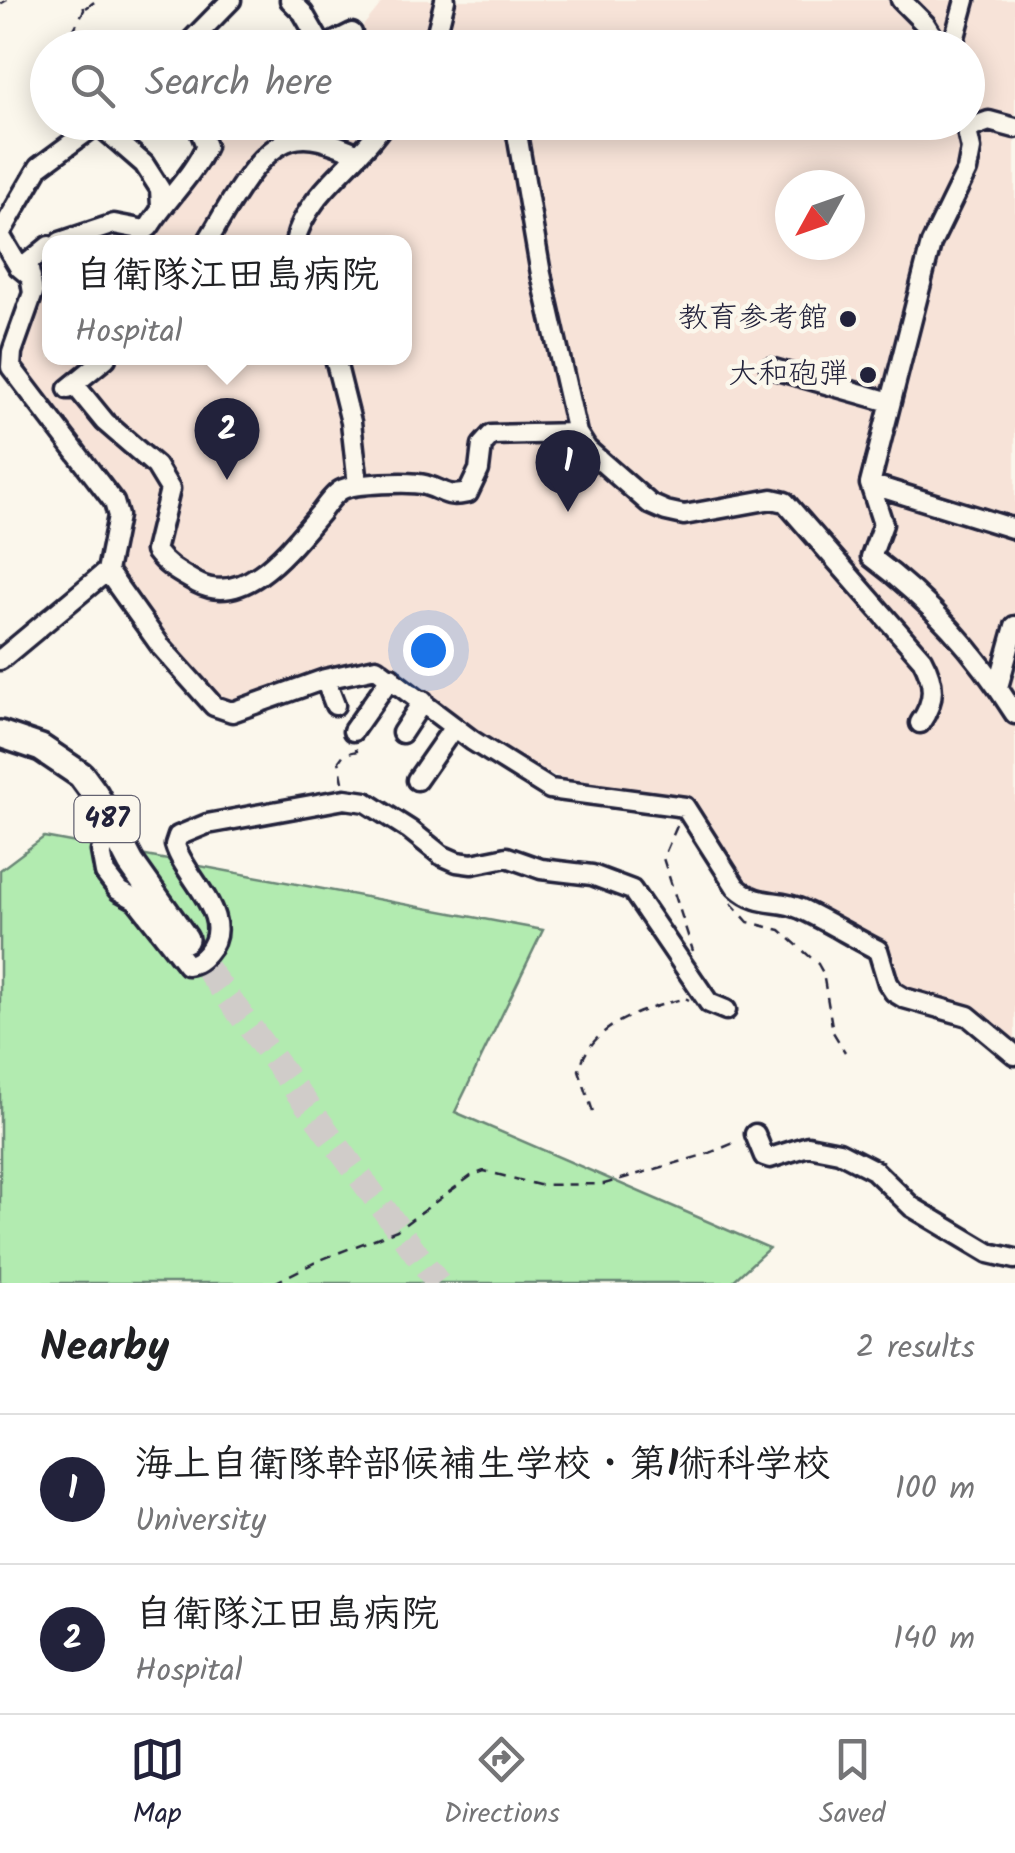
<!DOCTYPE html>
<html lang="en">
<head>
<meta charset="utf-8">
<style>
  body { margin:0; font-family:Kalam,"Klee One",sans-serif; background:#f6f6f6; color:#202124 }
  .compass { position:absolute; left:775px; top:170px; width:90px; height:90px; border-radius:50%; background:#fff; box-shadow:0 5px 25px #0003; rotate:230deg }
  .you { position:absolute; left:428px; top:650px; width:35px; height:35px; margin:-25px; border:8px solid #fff; border-radius:50%; background:#1a73e8; box-shadow:0 0 0 15px #1a73e833 }
  .badge { display:grid; place-items:center; width:65px; height:65px; border-radius:50%; background:#22223b; color:#fff; font-size:32px; font-weight:700 }
  .pin { position:absolute; translate:-50% -82px; filter:drop-shadow(0 2px 5px #0008) }
  .pin::after { content:''; position:absolute; top:52px; width:35px; height:30px; background:inherit; clip-path:polygon(0 0,100% 0,50% 100%) }
  .popup { position:absolute; left:42px; top:235px; width:370px; height:130px; box-sizing:border-box; display:grid; place-content:center; border-radius:20px; background:#fff; filter:drop-shadow(0 2px 8px #0005); font-size:32px; white-space:nowrap; color:#757577 }
  .popup b { font-size:38px; color:#202124 }
  .popup::after { content:''; position:absolute; left:50%; top:100%; margin-left:-20px; border:20px solid transparent; border-top-color:#fff }
  .list { margin:0; padding:0; list-style:none }
  h2 { display:flex; justify-content:space-between; align-items:center; height:130px; margin:0; padding:0 40px; font-size:42px }
  h2 small { font-size:32px; font-weight:400; color:#757577 }
  .list li { display:grid; grid-template-columns:65px 1fr auto; gap:30px; align-items:center; box-sizing:border-box; height:150px; padding:0 40px; border-top:2px solid #e0e0e0 }
  .list b { display:block; font-size:38px; white-space:nowrap }
  .list p { margin:0; font-size:32px; white-space:nowrap; color:#757577 }
  .list em { font-size:32px; font-style:normal; color:#757577 }
  .icon { flex:none; width:55px; height:55px; fill:none; stroke:currentColor; stroke-width:2; stroke-linecap:round; stroke-linejoin:round }
  .map { position:relative; flex:none; width:1015px; height:1283px; overflow:hidden }
  .search { position:absolute; background:#fff; box-shadow:0 5px 25px #0003; left:30px; right:30px; top:30px; height:110px; display:flex; align-items:center; gap:25px; box-sizing:border-box; padding:0 35px; border-radius:55px; color:#757577; font-size:38px }
  .sheet { height:430px; background:#fff }
  nav { display:flex; justify-content:space-around; align-items:center; box-sizing:border-box; height:140px; border-top:2px solid #e0e0e0; background:#fff; font-size:28px; color:#757577 }
  nav a { display:grid; justify-items:center; gap:5px }
  nav .on { color:#22223b }
  .map>svg:first-child { display:block }
  .built { fill:#f7e3d8; fill-rule:evenodd }
  .green { fill:#b2ebb0; stroke:#6a8676; stroke-width:2.5 }
  .lines { fill:none; stroke-linecap:round; stroke-linejoin:round }
  .highway-tunnel { stroke:#d0ccc9; stroke-width:25; stroke-dasharray:25 12; stroke-linecap:butt }
  .minor-casing { stroke:#22223b; stroke-width:25 }
  .highway-casing { stroke:#22223b; stroke-width:32 }
  .path { stroke:#22223b; stroke-width:2.5; stroke-dasharray:10 8; stroke-linecap:butt }
  .minor { stroke:#fbf7ec; stroke-width:18 }
  .highway { stroke:#fbf7ec; stroke-width:25 }
  .poi-dot { fill:#22223b; stroke:#fbf7ec; stroke-width:4 }
  .labels { text-anchor:middle; dominant-baseline:central; stroke-width:9; stroke-linejoin:round; paint-order:stroke }
  .shield { fill:#fbf7ec; stroke:#636270; stroke-width:2.5 }
  .shield-label { font-size:28px; font-weight:bold; fill:#22223b }
  .poi-label { font-size:30px; fill:#22223b; stroke:#fbf7ec; text-anchor:end }
</style>
</head>
<body>
<div class="map">
<svg width="1015" height="1283" viewBox="0 0 1015 1283">
  <rect width="100%" height="100%" fill="#fbf7ec"/>
  <filter id="ink" filterUnits="userSpaceOnUse"><feTurbulence type="fractalNoise" baseFrequency=".01" numOctaves="2"/><feDisplacementMap in="SourceGraphic" scale="20" xChannelSelector="R" yChannelSelector="G"/><feConvolveMatrix kernelMatrix="1 2 1 2 8 2 1 2 1" color-interpolation-filters="sRGB"/></filter>
  <g filter="url(#ink)">
    <path class="built" d="M384,0h631v1044l-109,-51 -12,-10 -14,-38 -82,-43 -38,-11 -34,-27 -38,-65 -26,-6 -92,-12 -41,-15 -149,-104 -141,43 -26,-6 -101,-126 11,-47 -106,-155 18,-106 14,-12v105h355v-116h-250l4,-15 48,-87 13,-15 749,-3v-74l-633,-1 20,-11zM790,185h60v60h-60z"/>
    <path class="green" d="M44,837l499,93 -88,182 314,136 -38,35h-731v-413z"/>
    <g class="lines">
      <path class="highway-tunnel" d="M185,939l253,344"/>
      <defs>
        <path id="minor" d="M290,0l13,13 20,35
          M901,0l24,24 15,24
          M324,47l28,-14
          M184,48l47,-48
          M433,48l12,-48
          M952,48l13,-48
          M515,122l26,152 36,159 10,16 63,55 16,7 18,4 88,-16 13,3 137,157c13,24 14,41 -2,64
          M965,122l6,27 -4,21 -36,74 -61,240 13,40 -12,33c59,44 104,94 144,157
          M98,124l46,40 16,25 1,17
          M967,129l22,-8 26,7
          M0,234l39,-67 61,-45
          M0,235l19,32 12,10
          M60,242l54,-18 31,6 4,-3c18,-29 43,-50 57,-81l-6,-15 16,-9
          M207,242c18,-29 49,-92 84,-102 22,-7 47,6 68,14
          M295,242c11,-49 63,-78 90,-120
          M335,358l16,64 7,63
          M770,368l120,34
          M74,384l31,38 51,44 14,23 -15,62c12,16 25,22 42,32 50,26 96,-39 124,-71 5,-7 13,-18 20,-22 12,-7 71,-9 84,-5 21,6 20,13 43,8l11,-23 3,-25 9,-10 86,-2
          M68,389l38,-31
          M870,484l145,45
          M107,571l55,77 52,58 18,6 93,-33 51,-11 97,73 77,48 135,18 51,80c23,21 41,11 65,22 26,12 51,28 77,41l10,33 6,9 10,6 64,18 47,39
          M0,660l107,-89 11,-55 -4,-14 -103,-135 1,-15 21,-59 -5,-30 21,-17
          M325,679l10,26
          M998,687l17,-61
          M353,731l38,-54
          M402,733l21,-32
          M417,780l37,-53
          M114,834l-13,17 4,22 13,17 18,10 51,65c9,-1 14,-5 20,-12 31,-35 -22,-74 -32,-108l3,-9 29,-12 138,-25 21,3 44,28 31,25 16,7 15,2 35,-7 34,12 51,6 40,15 77,113 17,7
          M755,1134l9,22 6,2 38,-12 31,6 35,18 38,37 77,46 26,6"/>
        <path id="highway" d="M0,734l41,14 40,27 14,19 36,69 54,76"/>
      </defs>
      <use href="#minor" class="minor-casing"/>
      <use href="#highway" class="highway-casing"/>
      <path class="path" d="M0,4l7,-4
        M86,8l11,-8
        M64,48l20,-38 -1,-10
        M343,782l-4,-21 5,-7 13,-3 -2,-4
        M677,826l-14,32 30,93
        M731,903l17,19 32,8 38,34 5,9 10,59 12,20
        M593,1112l-14,-42c13,-48 65,-60 106,-72l4,2
        M274,1283l46,-23 77,-30 74,-54 13,-5 55,14 65,-1 103,-30 32,-13"/>
      <use href="#minor" class="minor"/>
      <use href="#highway" class="highway"/>
    </g>
  </g>
  <g class="poi-dot">
    <circle cx="848" cy="319" r="10"/>
    <circle cx="868" cy="375" r="10"/>
  </g>
  <g class="labels">
    <rect class="shield" x="74.5" y="796" width="65" height="46" rx="8"/>
    <g class="shield-label">
      <text x="107" y="819">487</text>
    </g>
    <g class="poi-label">
      <text x="828" y="319">教育参考館</text>
      <text x="848" y="375">大和砲弾</text>
    </g>
  </g>
</svg>
<svg class="compass" viewBox="-18 -18 36 36"><path d="M0-13l5 13h-10z" fill="#e53935"/><path d="M0 13l5-13h-10z" fill="#757577"/></svg>
<div class="you"></div>
<div class="pin badge" style="left:568px;top:512px">1</div>
<div class="pin badge" style="left:227px;top:480px">2</div>
<div class="popup"><b>自衛隊江田島病院</b>Hospital</div>
<div class="search"><svg class="icon" aria-label="search" viewBox="0 0 24 24"><circle cx="10" cy="10" r="6"/><path d="M15 15l6 6"/></svg>Search here</div>
</div>
<section class="sheet">
<h2>Nearby<small>2 results</small></h2>
<ul class="list">
<li><span class="badge">1</span><div><b>海上自衛隊幹部候補生学校・第1術科学校</b><p>University</p></div><em>100 m</em></li>
<li><span class="badge">2</span><div><b>自衛隊江田島病院</b><p>Hospital</p></div><em>140 m</em></li>
</ul>
</section>
<nav>
<a class="on"><svg class="icon" aria-label="map" viewBox="0 0 24 24"><path d="M3 6l6-2 6 2 6-2v14l-6 2-6-2-6 2zM9 4v14M15 6v14"/></svg>Map</a>
<a><svg class="icon" aria-label="directions" viewBox="0 0 24 24"><path d="M12 3l9 9-9 9-9-9zM9 14v-3h6M13 9l2 2-2 2"/></svg>Directions</a>
<a><svg class="icon" aria-label="saved" viewBox="0 0 24 24"><path d="M7 4h10v16l-5-4-5 4z"/></svg>Saved</a>
</nav>
</body>
</html>
